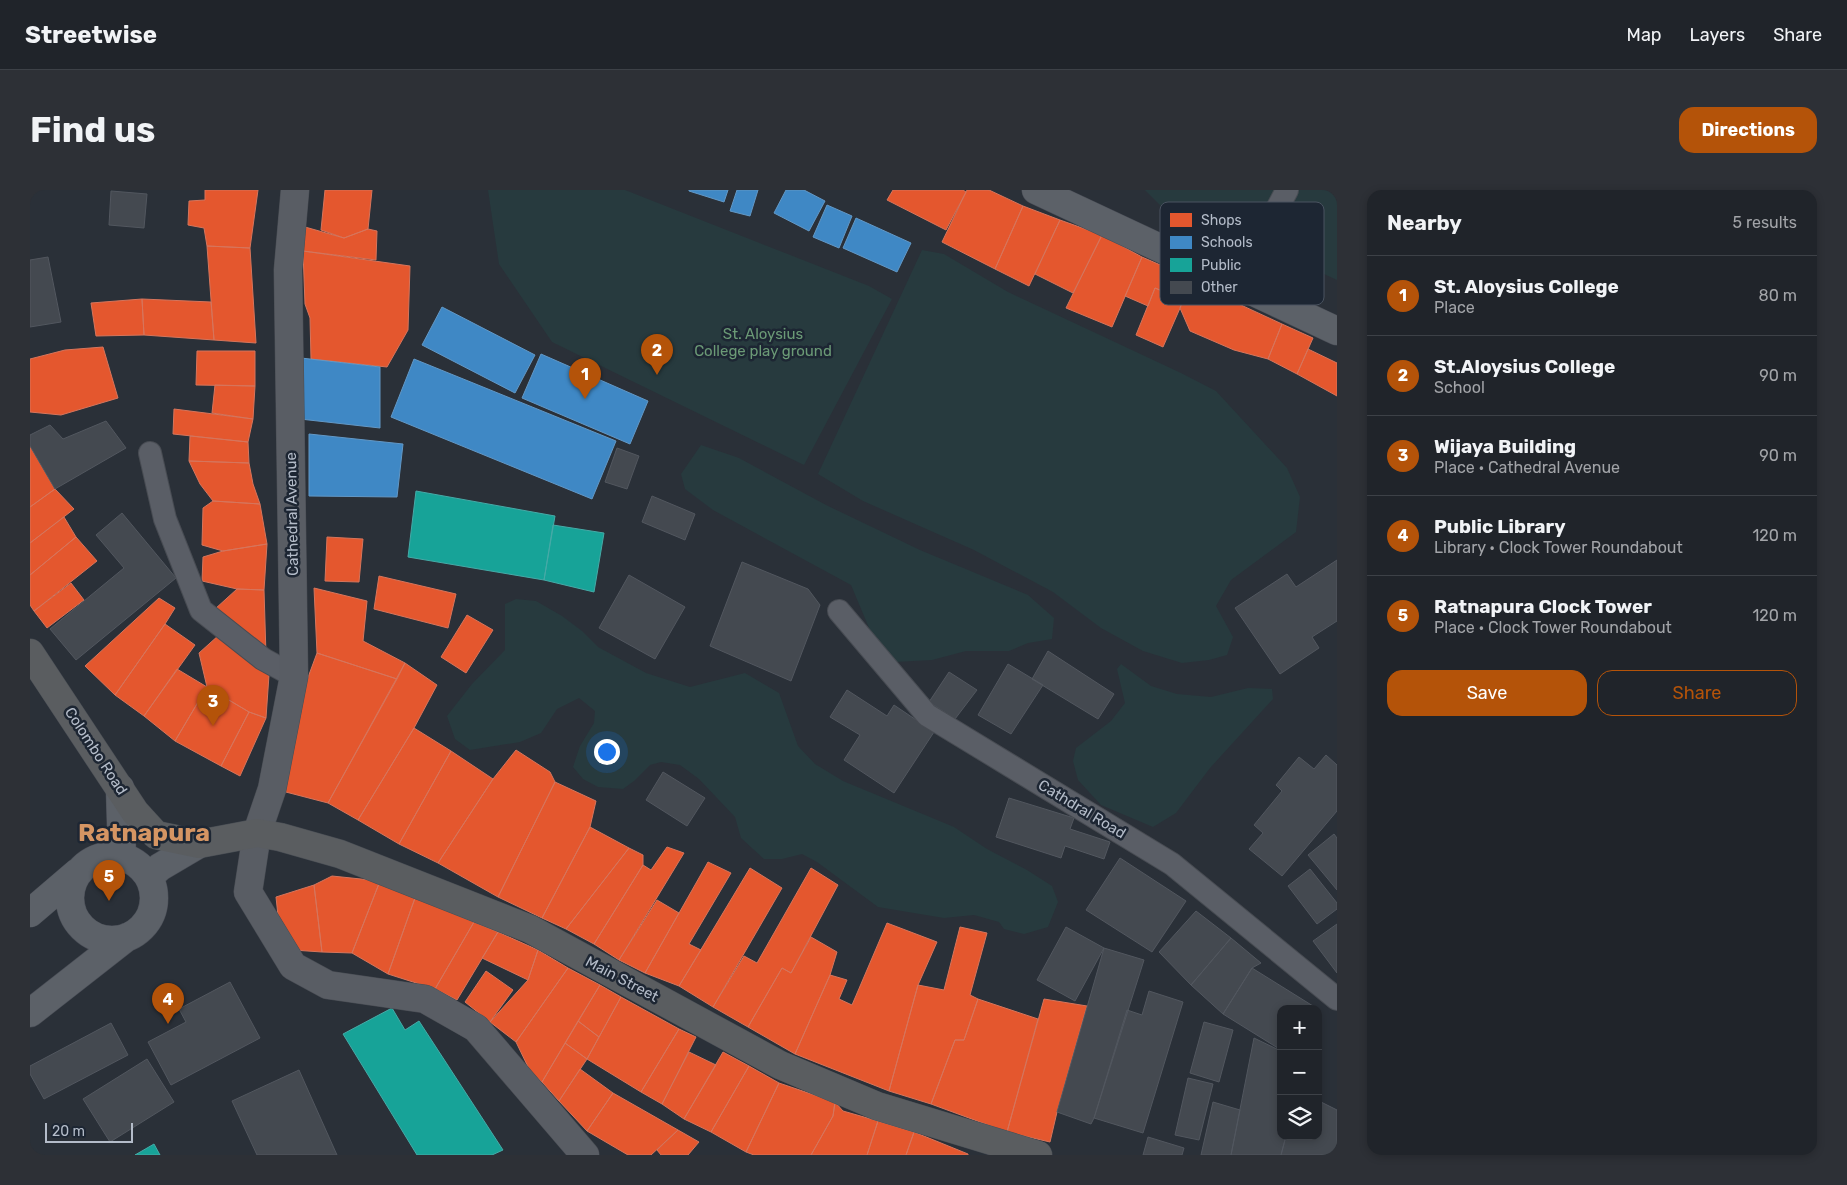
<!DOCTYPE html>
<html lang="en">
<head>
<meta charset="utf-8">
<style>
  body { margin:0; font-family:Rubik,sans-serif; background:#2d3036; color:#f1f3f6 }
  .controls { position:absolute; right:15px; bottom:15px; display:grid; overflow:hidden; border-radius:10px; box-shadow:0 2px 8px #0003 }
  .controls button { width:45px; height:45px; display:grid; place-items:center; padding:0; border:0; border-bottom:1px solid #3d4147; background:#20242a; color:#f1f3f6; font:25px sans-serif }
  .scale { position:absolute; left:15px; bottom:12px; width:88px; box-sizing:border-box; padding-left:5px; border:2px solid #b4bcc9; border-top:0; font-size:14px; line-height:18px; white-space:nowrap; color:#b4bcc9; -webkit-text-stroke:4px #1d2633; paint-order:stroke }
  .you { position:absolute; left:576px; top:561px; width:18px; height:18px; margin:-12px; border:4px solid #fff; border-radius:50%; background:#1a73e8; box-shadow:0 0 0 8px #1a73e833 }
  .badge { display:grid; place-items:center; width:32px; height:32px; border-radius:50%; background:#b45309; color:#fff; font-size:16px; font-weight:700 }
  .pin { position:absolute; translate:-50% -41px; filter:drop-shadow(0 1px 2px #0008) }
  .pin::after { content:''; position:absolute; top:26px; width:18px; height:15px; background:inherit; clip-path:polygon(0 0,100% 0,50% 100%) }
  .list { margin:0; padding:0; list-style:none }
  h2 { display:flex; justify-content:space-between; align-items:center; height:65px; margin:0; padding:0 20px; font-size:21px }
  h2 small { font-size:16px; font-weight:400; color:#a2a4a8 }
  .list li { display:grid; grid-template-columns:32px 1fr auto; gap:15px; align-items:center; box-sizing:border-box; height:80px; padding:0 20px; border-top:1px solid #3d4147 }
  .list b { display:block; font-size:19px; white-space:nowrap }
  .list p { margin:0; font-size:16px; white-space:nowrap; color:#a2a4a8 }
  .list em { font-size:16px; font-style:normal; color:#a2a4a8 }
  .actions { display:flex; gap:10px; padding:15px 20px }
  .actions a { flex:1; padding:11px 0; border:1px solid #b45309; border-radius:15px; text-align:center; font-size:18px; color:#b45309 }
  .actions .main { background:#b45309; color:#fff }
  .icon { flex:none; width:28px; height:28px; fill:none; stroke:currentColor; stroke-width:2; stroke-linecap:round; stroke-linejoin:round }
  .map { position:relative; flex:none; width:1307px; height:965px; overflow:hidden; border-radius:15px }
  header { display:flex; align-items:center; gap:30px; box-sizing:border-box; height:70px; padding:0 25px; background:#20242a; border-bottom:1px solid #3d4147 }
  header strong { font-size:24px }
  nav { display:flex; gap:28px; margin-inline-start:auto; font-size:18px }
  .intro { display:flex; align-items:center; justify-content:space-between; box-sizing:border-box; height:120px; padding:0 30px }
  h1 { margin:0; font-size:35px }
  .button { padding:12px 22px; border-radius:15px; background:#b45309; color:#fff; font-size:18px; font-weight:700 }
  main { display:flex; gap:30px; padding:0 30px }
  aside { flex:1; background:#20242a; border-radius:15px; box-shadow:0 2px 8px #0003 }
  .map>svg:first-child { display:block }
  .green { fill:#273a3e }
  .shops { fill:#e4572e; stroke:#d6755c }
  .schools { fill:#3f88c5; stroke:#6298c6 }
  .public { fill:#17a398; stroke:#46aaa7 }
  .building { fill:#444950; stroke:#52575f }
  .lines { fill:none; stroke-linecap:round; stroke-linejoin:round }
  .street-casing { stroke:#484c53; stroke-width:24 }
  .secondary-casing { stroke:#484c53; stroke-width:29 }
  .primary-casing { stroke:#484c55; stroke-width:29 }
  .highway-casing { stroke:#474c53; stroke-width:29 }
  .street { stroke:#5a5e66; stroke-width:22 }
  .secondary { stroke:#595d64; stroke-width:28 }
  .primary { stroke:#5c6168; stroke-width:28 }
  .highway { stroke:#5a5d60; stroke-width:28 }
  .labels { text-anchor:middle; dominant-baseline:central; stroke-width:5; stroke-linejoin:round; paint-order:stroke }
  .park-label { font-size:15px; fill:#6b9a76; stroke:#1d2633 }
  .street-label { font-size:15px; fill:#b4bcc9; stroke:#1d2633 }
  .town-label { font-size:25px; font-weight:bold; fill:#d59563; stroke:#1d2633 }
  .key { fill:#1d2633; stroke:#4a5360; stroke-width:1 }
  .key-label { font-size:14px; fill:#b4bcc9 }
</style>
</head>
<body>
<header>
<strong>Streetwise</strong>
<nav><a>Map</a><a>Layers</a><a>Share</a></nav>
</header>
<div class="intro"><h1>Find us</h1><a class="button">Directions</a></div>
<main>
<div class="map">
<svg width="1307" height="965" viewBox="0 0 1307 965">
  <rect width="100%" height="100%" fill="#2a3038"/>
  <path class="green" d="M458,0h137l244,96 23,13 -88,166 -252,-123 -53,-78z
    M1115,0h192v90l-117,-54 -58,-19z
    M892,60l22,4 64,38 173,81 35,18 71,77 13,29 -4,35 -65,48 -15,26 17,31 -6,18 -18,5 -27,3 -39,-12 -42,-23 -48,-36 -79,-42 -111,-49 -45,-27z
    M671,255l38,13 87,47 94,45 108,45 26,23 -2,21 -24,4 -19,8h-43l-34,9 -37,2 -23,-27 -21,-50 -138,-75 -28,-21 -4,-15z
    M486,409l20,2 26,15 20,15 16,16 48,26 44,14 55,-14 34,20 19,53 17,18 28,17 111,46 33,22 40,21 25,16 6,16 -10,25 -24,7 -20,-5 -5,-7 -25,-7 -30,3 -66,-11 -61,-45 -15,-8 -20,5h-18l-23,-21 -6,-21 -36,-38 -19,-14 -19,-3 -11,3 -16,16 -11,8 -25,-2 -15,-8 -10,-12 7,-21 14,-23 1,-12 -16,-13 -22,11 -16,24 -21,9 -50,8 -15,-11 -8,-23 25,-32 33,-34v-46z
    M1091,474l30,22 26,8 34,3 37,-9 24,1 1,10 -63,69 -34,45 -23,14 -52,-22 -23,-25 -5,-19 3,-13 35,-27 14,-18 -8,-34z"/>
  <path class="shops" d="M175,0h53l-8,58 -43,-2 -3,-18 -16,-3 1,-24 16,-1z
    M295,0h47l-4,39 -24,9 -23,-8z
    M863,0h70l3,2 -20,38 -59,-30z
    M937,0h22l34,16 -28,63 -53,-27z
    M993,16l37,14 -31,66 -34,-17z
    M1030,30l42,15 -29,58 -38,-19z
    M275,37l39,11 24,-9 9,2 -1,29 -73,-9z
    M1072,45l40,22 -30,70 -46,-19z
    M177,56l43,2 6,95 -42,-3z
    M273,61l107,15 -2,64 -21,37 -76,-8 -1,-41 -5,-14z
    M1112,67l30,13 -6,23 -11,-5 -7,18 -23,-10z
    M1159,91l93,43 -14,35 -34,-9 -44,-19 -10,-23z
    M1125,98l29,11 -21,48 -27,-12z
    M112,109l2,36 -48,1 -5,-33z
    M112,109l69,3 3,38 -70,-5z
    M1252,134l31,14 -16,36 -29,-15z
    M73,157l15,51 -57,17 -31,-3v-53l35,-9z
    M1278,159l29,14v33l-40,-22z
    M167,161h58v35l-59,-1z
    M185,195l40,1 -2,33 -41,-6z
    M144,219l79,10 -5,23 -75,-8z
    M160,246l58,6 1,21 -60,-2z
    M0,256l25,43 -25,18z
    M159,271l60,2 4,21 7,20 -47,-3 -13,-17z
    M25,299l19,20 -44,34v-36z
    M183,311l47,3 7,40 -44,7 -21,-6 1,-37z
    M34,327l12,20 -46,38v-32z
    M46,347l21,24 -63,50 -4,-6v-30z
    M297,347l36,2 -4,43 -34,-1z
    M237,354l-3,46 -27,-1 -35,-8 1,-24 20,-6z
    M349,386l77,18 -8,34 -74,-19z
    M41,393l13,17 -37,28 -13,-17z
    M284,398l53,13 -4,40 42,22 -8,16 -80,-26z
    M207,399l27,1 2,65 -51,-46z
    M129,408l16,10 -10,16 -50,71 -30,-29z
    M437,425l26,15 -27,43 -25,-16z
    M135,434l30,21 -51,71 -29,-21z
    M189,445l50,40 -3,43 -17,-6 -42,-25 -8,-34z
    M287,463l80,26 -69,124 -46,-12 21,-100z
    M375,473l32,22 -23,43 -56,92 -30,-17z
    M147,479l30,18 -32,54 -31,-25z
    M177,497l42,25 -28,54 -46,-25z
    M219,522l17,6 -26,58 -19,-10z
    M384,538l37,23 -52,93 -41,-24z
    M486,560l34,22 5,10 -57,115 -60,-34 55,-84z
    M421,561l42,28 -55,84 -39,-19z
    M525,592l41,19 -6,26 -48,91 -44,-21z
    M560,637l39,21 -63,81 -24,-11z
    M637,657l17,6 -65,107 -25,-16 49,-79 8,5z
    M599,658l14,7v10l-49,79 -28,-15z
    M678,672l23,11 -42,71 12,6 -22,36 -34,-13z
    M720,678l32,20 -69,119 -34,-21z
    M781,678l27,17 -47,88 -9,-5 -34,59 -35,-20 31,-51 13,7z
    M302,686l48,5 -28,72 -30,-1 -8,-67z
    M350,691l35,17 -27,76 -36,-21z
    M284,695l8,67 -29,-2 -14,-25 -3,-28z
    M385,708l59,24 -39,67 -47,-15z
    M627,710l22,13 -34,60 -26,-13z
    M444,732l24,10 -41,68 -22,-11z
    M857,733l50,19 -19,43 -29,106 -94,-37 35,-79 17,5 -8,19 13,6z
    M930,737l27,6 -17,62 8,4 -14,41h-9l-24,64 -42,-13 29,-106 26,5z
    M468,742l40,18 -10,30 -46,-22z
    M781,747l26,15 -7,23 -35,79 -47,-27 34,-59 9,5z
    M508,760l30,18 -52,74 -26,-20 38,-42z
    M538,778l32,17 -58,97 -11,-9 -15,-31z
    M456,781l27,19 -23,32 -25,-20z
    M570,795l21,12 -22,40 -21,-16z
    M591,807l58,32 -38,63 -54,-33z
    M948,809l60,20 -31,113 -76,-28 24,-64h9z
    M1014,809l43,7 -30,106 -7,30 -43,-10z
    M548,831l21,16 -12,22 -22,-16z
    M649,839l17,8 -34,67 -21,-12z
    M535,853l22,16 -28,42 -17,-19z
    M659,862l27,13 -32,54 -22,-15z
    M693,862l26,14 -38,66 -27,-13z
    M719,876l30,17 -33,69 -35,-20z
    M550,879l33,24 -26,38 -28,-30z
    M749,893l56,19 -2,14 -22,39h-57l-8,-3z
    M583,903l65,37 -27,25h-23l-41,-24z
    M805,912l8,9 35,10 -11,34h-56l22,-39z
    M848,931l36,11 -8,23h-39z
    M648,940l21,12 -11,13h-27l-4,-5z
    M884,942l54,22v1h-62z"/>
  <path class="schools" d="M659,0h39l-4,12 -35,-11z
    M707,0h21l-8,26 -20,-5z
    M756,0h18l21,11 -16,30 -35,-18z
    M797,15l25,11 -13,32 -26,-11z
    M826,28l55,25 -14,29 -54,-24z
    M412,117l93,48 -20,38 -93,-48z
    M511,164l107,47 -18,43 -108,-46z
    M271,168l79,9v61l-80,-9z
    M384,169l202,82 -24,58 -201,-82z
    M279,244l94,10 -6,53 -88,-1z"/>
  <path class="public" d="M386,301l139,25 -11,64 -136,-23z
    M523,335l51,8 -10,59 -50,-12z
    M362,818l13,22 14,-9 84,129 -11,5h-75l-74,-121z
    M124,954l6,11h-25z"/>
  <path class="building" d="M81,1l36,3 -3,34 -35,-3z
    M18,67l13,65 -31,5v-67z
    M76,231l20,27 -71,41 -25,-43v-11l20,-10 13,14z
    M587,258l22,8 -12,33 -22,-7z
    M622,306l43,18 -10,26 -43,-18z
    M92,323l54,65 -100,82 -26,-31 74,-61 -28,-33z
    M1307,370v61l-25,16 7,11 -39,26 -45,-66 52,-34 9,13z
    M712,372l66,27 12,16 -29,76 -81,-35z
    M599,385l56,32 -30,52 -56,-31z
    M1018,461l66,43 -16,25 -66,-40z
    M978,474l35,21 -32,49 -33,-19z
    M919,482l28,18 -22,29 -26,-17z
    M817,500l40,26 7,-11 40,27 -40,61 -50,-33 16,-25 -30,-18z
    M1296,565l11,10v46l-55,65 -33,-27 14,-16 -9,-8 28,-34 -6,-6 23,-28 15,12z
    M633,582l42,26 -18,28 -41,-26z
    M979,608l65,20 -4,11 40,13 -6,17 -39,-13 -4,12 -65,-21z
    M1304,644l3,4v52l-29,-35z
    M1090,668l66,43 -34,51 -66,-42z
    M1280,679l27,34v6l-20,15 -29,-38z
    M1166,721l35,27 -40,47 -32,-33z
    M1307,734v49l-24,-32z
    M1036,737l38,21 -29,53 -38,-21z
    M1201,748l30,25 -9,5 -29,46 -32,-29z
    M1074,758l40,12 -50,158 -3,6 -34,-12z
    M1222,778l61,38 -1,3h-31v41l-58,-36z
    M200,792l30,56 -89,47 -23,-43 38,-20 -7,-13z
    M1119,801l34,11 -40,131 -49,-15 33,-108 15,5z
    M1174,832l29,8 -14,52 -29,-9z
    M81,833l17,32 -84,44 -14,-25v-8z
    M1224,848l27,13v85h5l-5,19h-50z
    M117,869l27,43 -64,40 -27,-43z
    M269,880l38,85h-80l-25,-54z
    M1158,888l25,6 -14,56 -24,-5z
    M1183,912l27,8 -9,45h-30z
    M1291,912l16,8v45h-56l5,-19h32v-31z
    M1118,947l36,11 -2,7h-39z"/>
  <g class="lines">
    <defs>
      <path id="street" d="M1207,94l50,-94
        M120,263l15,66 36,91 62,49 31,17
        M809,421l88,104 245,149 165,135"/>
      <path id="secondary" d="M265,0l-7,80 6,406 -22,113 -15,44 -9,59 45,74 35,19 97,14 51,29 109,127"/>
      <path id="primary" d="M1006,0l301,141
        M90,598l2,69
        M40 708a42 42 0 1 1 84 0a42 42 0 1 1-84 0Z
        M119,687l11,-10 39,-23
        M0,723l48,-41
        M0,823l97,-76"/>
      <path id="highway" d="M0,463l105,159 21,23 43,9 58,-11 23,4 60,17 190,75 250,136 97,41 161,49"/>
    </defs>
    <use href="#street" class="street-casing"/>
    <use href="#secondary" class="secondary-casing"/>
    <use href="#primary" class="primary-casing"/>
    <use href="#highway" class="highway-casing"/>
    <use href="#street" class="street"/>
    <use href="#secondary" class="secondary"/>
    <use href="#primary" class="primary"/>
    <use href="#highway" class="highway"/>
  </g>
  <g class="labels">
    <g class="park-label">
      <text x="733" y="144">St. Aloysius<tspan x="733" dy="17">College play ground</tspan></text>
    </g>
    <g class="street-label">
      <text transform="translate(262 324) rotate(-91)">Cathedral Avenue</text>
      <text transform="translate(66 561) rotate(57)">Colombo Road</text>
      <text transform="translate(1052 619) rotate(31)">Cathdral Road</text>
      <text transform="translate(592 789) rotate(28)">Main Street</text>
    </g>
    <g class="town-label">
      <text x="114" y="642">Ratnapura</text>
    </g>
  </g>
  <rect x="1130" y="12" width="164" height="103" rx="8" class="key"/>
  <rect x="1140" y="23" width="22" height="14" fill="#e4572e"/>
  <rect x="1140" y="46" width="22" height="13" fill="#3f88c5"/>
  <rect x="1140" y="68" width="22" height="14" fill="#17a398"/>
  <rect x="1140" y="91" width="22" height="13" fill="#444950"/>
  <g class="key-label">
    <text x="1171" y="35">Shops</text>
    <text x="1171" y="57">Schools</text>
    <text x="1171" y="80">Public</text>
    <text x="1171" y="102">Other</text>
  </g>
</svg>
<div class="controls">
<button>+</button>
<button>−</button>
<button><svg class="icon" aria-label="layers" viewBox="0 0 24 24"><path d="M12 4l9 5-9 5-9-5zM3 14l9 5 9-5"/></svg></button>
</div>
<div class="scale">20 m</div>
<div class="you"></div>
<div class="pin badge" style="left:555px;top:209px">1</div>
<div class="pin badge" style="left:627px;top:185px">2</div>
<div class="pin badge" style="left:183px;top:536px">3</div>
<div class="pin badge" style="left:138px;top:834px">4</div>
<div class="pin badge" style="left:79px;top:711px">5</div>
</div>
<aside>
<h2>Nearby<small>5 results</small></h2>
<ul class="list">
<li><span class="badge">1</span><div><b>St. Aloysius College</b><p>Place</p></div><em>80 m</em></li>
<li><span class="badge">2</span><div><b>St.Aloysius College</b><p>School</p></div><em>90 m</em></li>
<li><span class="badge">3</span><div><b>Wijaya Building</b><p>Place · Cathedral Avenue</p></div><em>90 m</em></li>
<li><span class="badge">4</span><div><b>Public Library</b><p>Library · Clock Tower Roundabout</p></div><em>120 m</em></li>
<li><span class="badge">5</span><div><b>Ratnapura Clock Tower</b><p>Place · Clock Tower Roundabout</p></div><em>120 m</em></li>
</ul>
<div class="actions"><a class="main">Save</a><a>Share</a></div>
</aside>
</main>
</body>
</html>
